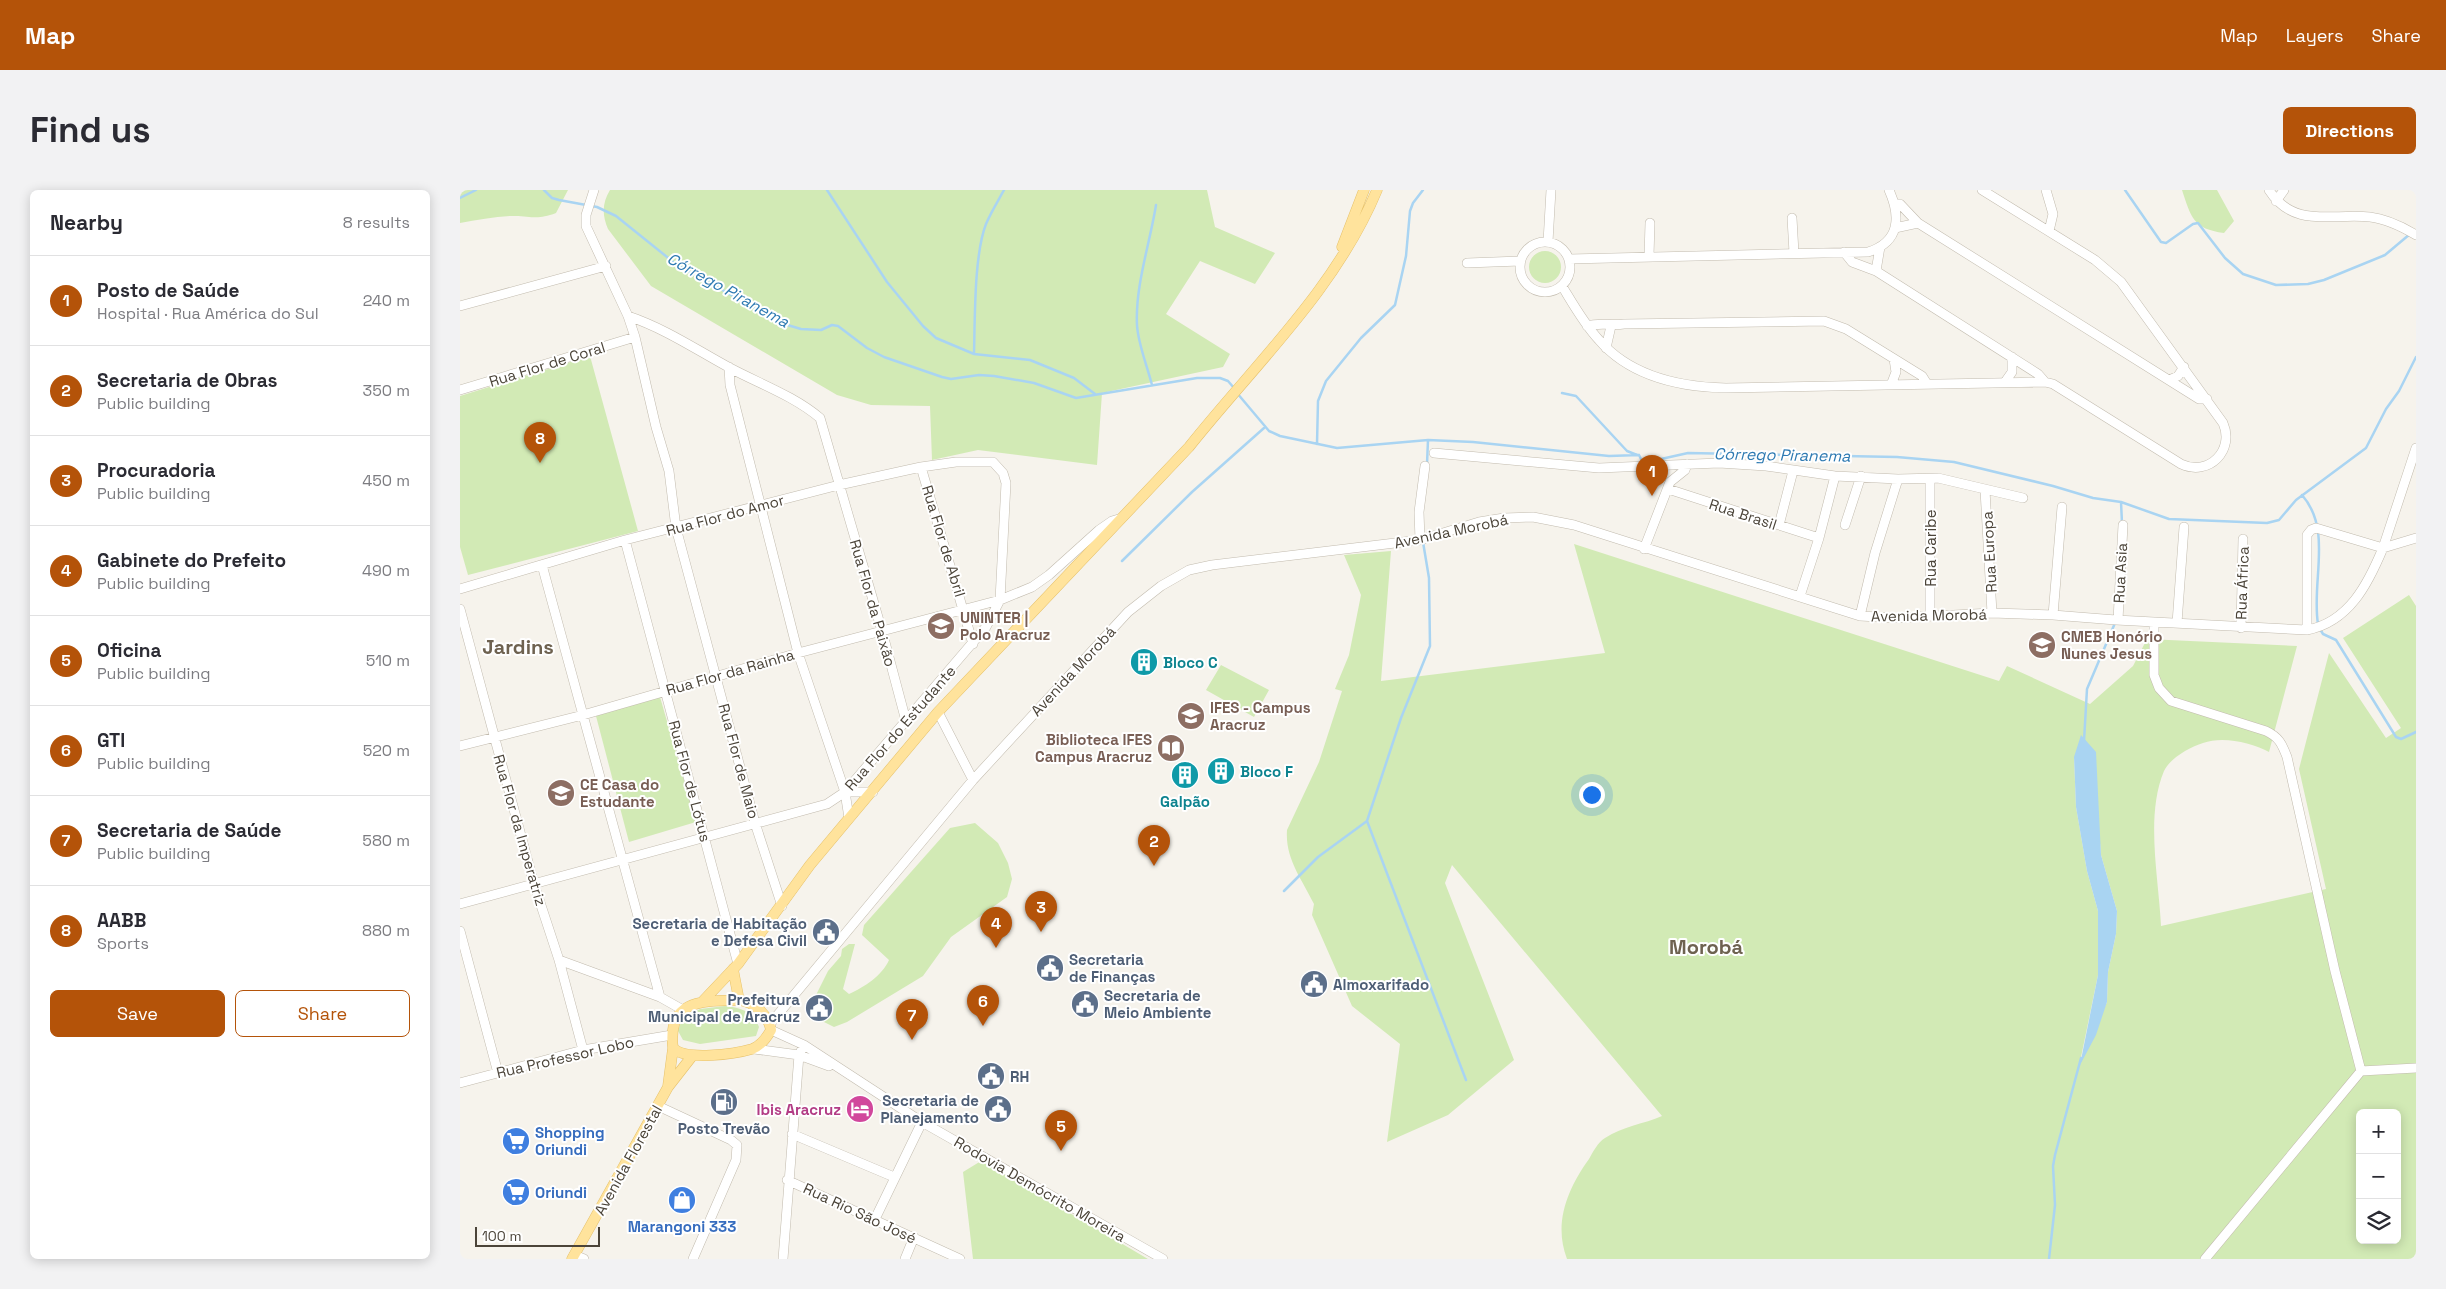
<!DOCTYPE html>
<html lang="en">
<head>
<meta charset="utf-8">
<style>
  body { margin:0; font-family:"Space Grotesk",sans-serif; background:#f2f2f3; color:#2b2b33 }
  .controls { position:absolute; right:15px; bottom:15px; display:grid; overflow:hidden; border-radius:8px; box-shadow:0 2px 12px #0003 }
  .controls button { width:45px; height:45px; display:grid; place-items:center; padding:0; border:0; border-bottom:1px solid #e1e1e2; background:#fff; color:#2b2b33; font:25px sans-serif }
  .scale { position:absolute; left:15px; bottom:12px; width:125px; box-sizing:border-box; padding-left:5px; border:2px solid #4b4439; border-top:0; font-size:14px; line-height:18px; white-space:nowrap; color:#4b4439; -webkit-text-stroke:4px #fff; paint-order:stroke }
  .you { position:absolute; left:1131px; top:604px; width:18px; height:18px; margin:-12px; border:4px solid #fff; border-radius:50%; background:#1a73e8; box-shadow:0 0 0 8px #1a73e833 }
  .badge { display:grid; place-items:center; width:32px; height:32px; border-radius:50%; background:#b45309; color:#fff; font-size:16px; font-weight:700 }
  .pin { position:absolute; translate:-50% -41px; filter:drop-shadow(0 1px 2px #0008) }
  .pin::after { content:''; position:absolute; top:26px; width:18px; height:15px; background:inherit; clip-path:polygon(0 0,100% 0,50% 100%) }
  .list { margin:0; padding:0; list-style:none }
  h2 { display:flex; justify-content:space-between; align-items:center; height:65px; margin:0; padding:0 20px; font-size:21px }
  h2 small { font-size:16px; font-weight:400; color:#7c7c81 }
  .list li { display:grid; grid-template-columns:32px 1fr auto; gap:15px; align-items:center; box-sizing:border-box; height:90px; padding:0 20px; border-top:1px solid #e1e1e2 }
  .list b { display:block; font-size:19px; white-space:nowrap }
  .list p { margin:0; font-size:16px; white-space:nowrap; color:#7c7c81 }
  .list em { font-size:16px; font-style:normal; color:#7c7c81 }
  .actions { display:flex; gap:10px; padding:15px 20px }
  .actions a { flex:1; padding:11px 0; border:1px solid #b45309; border-radius:8px; text-align:center; font-size:18px; color:#b45309 }
  .actions .main { background:#b45309; color:#fff }
  .icon { flex:none; width:28px; height:28px; fill:none; stroke:currentColor; stroke-width:2; stroke-linecap:round; stroke-linejoin:round }
  .map { position:relative; flex:none; width:1956px; height:1069px; overflow:hidden; border-radius:8px }
  header { display:flex; align-items:center; gap:30px; box-sizing:border-box; height:70px; padding:0 25px; background:#b45309; color:#fff }
  header strong { font-size:24px }
  nav { display:flex; gap:28px; margin-inline-start:auto; font-size:18px }
  .intro { display:flex; align-items:center; justify-content:space-between; box-sizing:border-box; height:120px; padding:0 30px }
  h1 { margin:0; font-size:35px }
  .button { padding:12px 22px; border-radius:8px; background:#b45309; color:#fff; font-size:18px; font-weight:700 }
  main { display:flex; gap:30px; padding:0 30px }
  aside { flex:1; background:#fff; border-radius:8px; box-shadow:0 2px 12px #0003 }
  .map>svg:first-child { display:block }
  .green { fill:#d2eab5; fill-rule:evenodd }
  .water { fill:#a9d4f2 }
  .lines { fill:none; stroke-linecap:round; stroke-linejoin:round }
  .stream { stroke:#a9d4f2; stroke-width:2.5 }
  .minor-casing { stroke:#c2bbae; stroke-width:10 }
  .major-casing { stroke:#e6c16a; stroke-width:11 }
  .minor { stroke:#fff; stroke-width:9 }
  .major { stroke:#ffe39c; stroke-width:10 }
  .labels { text-anchor:middle; dominant-baseline:central; stroke-width:4; stroke-linejoin:round; paint-order:stroke }
  .street-label { font-size:15px; fill:#4b4439; stroke:#fff }
  .education-label { font-size:15px; font-weight:bold; fill:#785e54; stroke:#fff; text-anchor:start }
  .culture-label { font-size:15px; font-weight:bold; fill:#0d838f; stroke:#fff; text-anchor:start }
  .service-label { font-size:15px; font-weight:bold; fill:#4e5e75; stroke:#fff; text-anchor:start }
  .hotel-label { font-size:15px; font-weight:bold; fill:#b23c85; stroke:#fff; text-anchor:end }
  .shop-label { font-size:15px; font-weight:bold; fill:#366cbe; stroke:#fff; text-anchor:start }
  .water-label { font-size:16px; font-style:italic; fill:#2e7ab2; stroke:#fff }
  .district-label { font-size:20px; font-weight:bold; fill:#6e6250; stroke:#fff }
</style>
</head>
<body>
<header>
<strong>Map</strong>
<nav><a>Map</a><a>Layers</a><a>Share</a></nav>
</header>
<div class="intro"><h1>Find us</h1><a class="button">Directions</a></div>
<main>
<aside>
<h2>Nearby<small>8 results</small></h2>
<ul class="list">
<li><span class="badge">1</span><div><b>Posto de Saúde</b><p>Hospital · Rua América do Sul</p></div><em>240 m</em></li>
<li><span class="badge">2</span><div><b>Secretaria de Obras</b><p>Public building</p></div><em>350 m</em></li>
<li><span class="badge">3</span><div><b>Procuradoria</b><p>Public building</p></div><em>450 m</em></li>
<li><span class="badge">4</span><div><b>Gabinete do Prefeito</b><p>Public building</p></div><em>490 m</em></li>
<li><span class="badge">5</span><div><b>Oficina</b><p>Public building</p></div><em>510 m</em></li>
<li><span class="badge">6</span><div><b>GTI</b><p>Public building</p></div><em>520 m</em></li>
<li><span class="badge">7</span><div><b>Secretaria de Saúde</b><p>Public building</p></div><em>580 m</em></li>
<li><span class="badge">8</span><div><b>AABB</b><p>Sports</p></div><em>880 m</em></li>
</ul>
<div class="actions"><a class="main">Save</a><a>Share</a></div>
</aside>
<div class="map">
<svg width="1956" height="1069" viewBox="0 0 1956 1069">
  <rect width="100%" height="100%" fill="#f6f3ec"/>
  <path class="green" d="M0,0h108l-12,23c-21,8 -25,2 -46,3 -16,1 -34,4 -50,7z
    M150,0h597l8,37 60,26 -20,31 -55,-23 -34,53 64,40 -7,13 -121,26 -5,72 -119,-15 -46,10 -2,-54 -59,-1 -34,-10 -186,-109 -43,-57c-6,-14 -6,-26 2,-39z
    M1722,0h35l17,31 -10,12c-31,-4 -33,-16 -42,-43z
    M1069 77a16 16 0 1 1 32 0a16 16 0 1 1-32 0Z
    M130,166l48,175 -170,44 -8,-28v-151z
    M1114,354l425,137 8,-15 83,38 43,-38 14,-27 150,7 -28,106c-18,-10 -47,-16 -66,-9 -13,4 -33,15 -39,28 -19,45 -5,108 -3,155l165,-37 -27,-120 30,-116 57,85 15,-10 -58,-90 66,-43 7,11v653h-849c-14,-36 1,-71 22,-100 4,-7 9,-17 16,-21 18,-12 39,-14 57,-22l-210,-251 -7,18 69,177 -66,55 -61,27 13,-98 -48,-38 -40,-91 2,-11c-12,-25 -29,-45 -27,-74l32,-68 23,-71 -7,-2 14,-34 12,-60 -17,-40 47,-4 -10,130 224,-28zM1614,567l23,50 4,48 16,56 -1,23 -8,38 -1,30 -27,60 18,-87v-64l-11,-40 -11,-64zM1900,923h37v127h-37z
    M761,475l48,25 -15,27 -48,-27z
    M200,507l36,125 -67,20 -33,-126z
    M515,633l23,20 10,20 4,16 -5,18 -56,40 -28,39 -76,46 -13,5 -12,-6 -7,-24 13,-26 13,-15 1,-7 7,-5h6l-12,45 6,5c15,-7 33,-18 40,-34l-27,-25 2,-10 86,-97z
    M265,816c16,2 28,5 34,21l-3,9 -56,8 -17,-4 -5,-9 4,-12 18,-10z
    M521,971l167,98h-175l-10,-87z"/>
  <path class="water" d="M1621,545l15,17 5,103 16,56 -1,23 -8,38 -1,30 -11,33 -16,30 18,-90v-64l-11,-40 -11,-64 -2,-50z"/>
  <g class="lines">
    <path class="stream" d="M84,0l8,8 7,2 38,7 19,9 61,49 107,59 17,5 20,1 11,-5 6,1 29,22 17,9 58,20 9,2 28,-4 15,1 40,7 42,15 121,-20h23l8,3 6,7
      M367,0l60,92 36,44 13,12 38,16 56,6 44,18 21,16
      M1665,0l36,52 5,1 27,-19 5,-1 27,35 18,16 33,11 32,-1 16,-4 61,-25 25,-21
      M0,8l16,-8
      M514,164c1,-35 0,-99 12,-130 5,-12 12,-23 18,-34
      M692,195c-5,-20 -14,-41 -15,-60 -2,-39 13,-82 19,-120
      M777,203l32,38 11,5 57,12 91,-8 45,2 136,14 30,-1
      M1102,203l14,3 51,55 10,4
      M857,254l1,-43 8,-20 35,-43 34,-33 11,-49 4,-45 3,-8 10,-13
      M1179,265l4,8 45,-10 209,4 57,5 99,24 40,12 28,4 48,17 98,4 12,-3 17,-20 70,-52 20,-39 13,-18 17,-34
      M967,274l1,-24
      M1842,305c31,35 9,87 16,129
      M1661,312l1,21
      M963,352l6,36 1,68 -29,72 -34,103 99,259
      M662,371l70,-69 72,-64
      M1860,439l3,5 13,6 60,97 5,2 15,-7
      M1624,551l3,-52 28,-66
      M824,701l34,-34 49,-36
      M1589,1069l6,-54 -2,-39 2,-11 26,-97"/>
    <defs>
      <path id="minor" d="M134,0l-8,25v11l42,90 7,21 21,90 13,44 7,57 79,295 27,83
        M1586,0l7,24 -4,17
        M1809,0c25,39 62,23 101,27 17,2 31,9 46,18
        M1816,11l8,-11
        M1435,14h5l18,19 281,176h8
        M1332,28l2,35
        M1435,38l23,-5
        M1060 77a25 25 0 1 1 50 0a25 25 0 1 1-50 0Z
        M1088,52l3,-52
        M1384,62l8,10 24,9 162,103 7,8
        M1189,66l1,-33
        M1109,69l299,-7c32,-10 33,-35 21,-62
        M1007,73l53,-2
        M1416,81l4,-24
        M1102,96c11,18 22,38 37,54 31,36 81,47 127,48l319,-6 8,2 128,80c28,13 54,-14 42,-41l-102,-141 -26,-22 -113,-70
        M0,116l146,-40
        M168,126c38,13 67,33 102,52 30,16 64,28 90,50l62,213 24,90
        M1127,136c14,-4 23,0 37,-2l200,-3 22,8 76,47 5,8
        M1146,158l5,-22
        M269,177l1,18 68,268 47,139 4,26
        M1709,190l9,-4 6,-9
        M1545,192l7,-10v-15
        M1431,195l5,-13 -2,-13
        M0,200l175,-53
        M974,263l165,15 120,-5 47,3 69,10 63,3 40,-1 85,20
        M461,277l52,177
        M1470,289v137
        M1208,299l151,49
        M1525,300l7,123
        M1319,335l14,-54
        M1385,335l16,-49
        M165,350l113,424
        M960,350l-1,-28 6,-46
        M1184,359l26,-67 15,-12 2,-6
        M82,375l118,432 23,13
        M0,399l165,-49 214,-55 82,-18 35,-5h37l10,11 3,10 -6,117 -14,27 -141,165 -18,12 -367,100
        M1340,406l19,-58 16,-62
        M0,419l74,275 25,76 24,90
        M1593,425l9,-108
        M1400,426l15,-63 23,-74
        M1658,430l5,-95
        M1694,432v53l5,13 12,13 95,30c13,6 16,13 21,26l48,214 26,100 55,-3
        M1717,433l7,-96
        M1781,438l2,-89
        M1847,440v-95l4,-5 5,-2 67,20 33,-100
        M478,522l35,68
        M0,556l123,-31 215,-62 202,-53 32,-13 17,-12 50,-45 13,-9 10,-3
        M385,602h28
        M0,741l38,142
        M99,770l101,37
        M310,834l203,-244 155,-168 33,-26 28,-16 23,-5 208,-25 59,-18 25,-4 29,-1 41,8 286,91 36,2 96,-5 61,2 63,5 191,10c42,-8 61,-46 76,-82l33,-10
        M311,840l33,15 118,77 241,137
        M294,859l45,6 30,11
        M0,893l123,-33 89,-15
        M198,916l73,34 6,5 -1,15 -43,99
        M332,944l102,43
        M327,990l173,79
        M415,1029l47,-97
        M114,1065l10,4
        M323,1069l16,-204 5,-10
        M445,1069l9,-22
        M1745,1069l156,-188"/>
      <path id="major" d="M882,57l22,-57
        M273,779l6,31
        M279,810c16,2 29,15 32,30 -4,7 -10,16 -19,19 -17,5 -67,12 -79,-1 -6,-49 29,-47 66,-48z
        M243,811l35,-37 72,-99 128,-153 251,-265c66,-83 147,-158 188,-257
        M208,896l5,-38
        M112,1069l96,-172 25,-32"/>
    </defs>
    <use href="#minor" class="minor-casing"/>
    <use href="#major" class="major-casing"/>
    <use href="#minor" class="minor"/>
    <use href="#major" class="major"/>
  </g>
  <defs>
    <symbol id="university-disc" viewBox="-11 -11 22 22"><circle r="9.5" fill="#8d6e63" stroke="#fff"/><path d="M0-5L7-2L0 1L-7-2ZM-4 1L0 2.5L4 1V4Q0 6-4 4Z" fill="#fff"/></symbol>
    <symbol id="school-disc" viewBox="-11 -11 22 22"><circle r="9.5" fill="#8d6e63" stroke="#fff"/><path d="M0-5L7-2L0 1L-7-2ZM-4 1L0 2.5L4 1V4Q0 6-4 4Z" fill="#fff"/></symbol>
    <symbol id="building-disc" viewBox="-11 -11 22 22"><circle r="9.5" fill="#0f9aa8" stroke="#fff"/><path d="M-4-6H4V6H1V3H-1V6H-4ZM-2.5-4.3h1.7v1.8h-1.7ZM.8-4.3h1.7v1.8H.8ZM-2.5-1h1.7V.8h-1.7ZM.8-1h1.7V.8H.8Z" fill="#fff"/></symbol>
    <symbol id="library-disc" viewBox="-11 -11 22 22"><circle r="9.5" fill="#8d6e63" stroke="#fff"/><path d="M-6-4Q-3-5.5-.7-3.5V5Q-3 3-6 4ZM6-4Q3-5.5 .7-3.5V5Q3 3 6 4Z" fill="#fff"/></symbol>
    <symbol id="civic-disc" viewBox="-11 -11 22 22"><circle r="9.5" fill="#5c6f8a" stroke="#fff"/><path d="M-.6-6.5H3V-4.5H.6V-3L4-1V1h2V6H-6V1h2V-1L-.6-3ZM-1.2 2.5V6h2.4V2.5Z" fill="#fff"/></symbol>
    <symbol id="fuel-disc" viewBox="-11 -11 22 22"><circle r="9.5" fill="#5c6f8a" stroke="#fff"/><path d="M-5.5-6h7V0h2V4h1.3V-2.5L3-4.5l.8-.8L6-3V5H2.5V1h-1V6h-7ZM-4.2-4.7v3.2H.2V-4.7Z" fill="#fff"/></symbol>
    <symbol id="hotel-disc" viewBox="-11 -11 22 22"><circle r="9.5" fill="#d1479c" stroke="#fff"/><path d="M-6-4.5h1.5V1H6V5H4.5V3h-9V5H-6ZM-4 0a1.8 1.8 0 1 1 3.6 0ZM.5 0V-2.5h3Q6-2.5 6 0Z" fill="#fff"/></symbol>
    <symbol id="supermarket-disc" viewBox="-11 -11 22 22"><circle r="9.5" fill="#3f7fe0" stroke="#fff"/><path d="M-6-5.5h2.5l.6 2H6L4.5 2H-2.5L-4.4-4H-6ZM-1.5 3.2a1.3 1.3 0 1 0 .1 0ZM3 3.2a1.3 1.3 0 1 0 .1 0Z" fill="#fff"/></symbol>
    <symbol id="shop-disc" viewBox="-11 -11 22 22"><circle r="9.5" fill="#3f7fe0" stroke="#fff"/><path d="M-5-2.5h2.3a2.7 3.5 0 0 1 5.4 0H5L5.5 6h-11ZM-1.5-2.5h3a1.5 2.3 0 0 0-3 0Z" fill="#fff"/></symbol>
  </defs>
  <g fill-rule="evenodd">
    <use href="#university-disc" x="465" y="420" width="32" height="32"/>
    <use href="#school-disc" x="1566" y="439" width="32" height="32"/>
    <use href="#building-disc" x="668" y="456" width="32" height="32"/>
    <use href="#university-disc" x="715" y="510" width="32" height="32"/>
    <use href="#library-disc" x="695" y="542" width="32" height="32"/>
    <use href="#building-disc" x="745" y="565" width="32" height="32"/>
    <use href="#building-disc" x="709" y="569" width="32" height="32"/>
    <use href="#school-disc" x="85" y="587" width="32" height="32"/>
    <use href="#civic-disc" x="350" y="726" width="32" height="32"/>
    <use href="#civic-disc" x="574" y="762" width="32" height="32"/>
    <use href="#civic-disc" x="838" y="778" width="32" height="32"/>
    <use href="#civic-disc" x="609" y="798" width="32" height="32"/>
    <use href="#civic-disc" x="343" y="802" width="32" height="32"/>
    <use href="#civic-disc" x="515" y="870" width="32" height="32"/>
    <use href="#fuel-disc" x="248" y="896" width="32" height="32"/>
    <use href="#hotel-disc" x="384" y="903" width="32" height="32"/>
    <use href="#civic-disc" x="522" y="903" width="32" height="32"/>
    <use href="#supermarket-disc" x="40" y="935" width="32" height="32"/>
    <use href="#supermarket-disc" x="40" y="986" width="32" height="32"/>
    <use href="#shop-disc" x="206" y="994" width="32" height="32"/>
  </g>
  <g class="labels">
    <g class="street-label">
      <text transform="translate(87 174) rotate(-17)">Rua Flor de Coral</text>
      <text transform="translate(1283 324) rotate(18)">Rua Brasil</text>
      <text transform="translate(265 325) rotate(-15)">Rua Flor do Amor</text>
      <text transform="translate(991 341) rotate(-12)">Avenida Morobá</text>
      <text transform="translate(484 351) rotate(73)">Rua Flor de Abril</text>
      <text transform="translate(1470 358) rotate(-90)">Rua Caribe</text>
      <text transform="translate(1529 362) rotate(-93)">Rua Europa</text>
      <text transform="translate(1660 383) rotate(-87)">Rua Asia</text>
      <text transform="translate(1782 393) rotate(-88)">Rua África</text>
      <text transform="translate(413 413) rotate(74)">Rua Flor da Paixão</text>
      <text transform="translate(1469 425) rotate(-1)">Avenida Morobá</text>
      <text transform="translate(613 481) rotate(-47)">Avenida Morobá</text>
      <text transform="translate(270 482) rotate(-16)">Rua Flor da Rainha</text>
      <text transform="translate(440 538) rotate(-49)">Rua Flor do Estudante</text>
      <text transform="translate(279 571) rotate(75)">Rua Flor de Maio</text>
      <text transform="translate(230 591) rotate(75)">Rua Flor de Lótus</text>
      <text transform="translate(60 640) rotate(74)">Rua Flor da Imperatriz</text>
      <text transform="translate(105 867) rotate(-13)">Rua Professor Lobo</text>
      <text transform="translate(168 970) rotate(-61)">Avenida Florestal</text>
      <text transform="translate(580 999) rotate(30)">Rodovia Demócrito Moreira</text>
      <text transform="translate(400 1023) rotate(25)">Rua Rio São José</text>
    </g>
    <g class="education-label">
      <text x="500" y="427">UNINTER |<tspan x="500" dy="17">Polo Aracruz</tspan></text>
      <text x="1601" y="446">CMEB Honório<tspan x="1601" dy="17">Nunes Jesus</tspan></text>
      <text x="750" y="517">IFES - Campus<tspan x="750" dy="17">Aracruz</tspan></text>
      <text x="692" y="549" text-anchor="end">Biblioteca IFES<tspan x="692" dy="17">Campus Aracruz</tspan></text>
      <text x="120" y="594">CE Casa do<tspan x="120" dy="17">Estudante</tspan></text>
    </g>
    <g class="culture-label">
      <text x="703" y="472">Bloco C</text>
      <text x="780" y="581">Bloco F</text>
      <text x="725" y="611" text-anchor="middle">Galpão</text>
    </g>
    <g class="service-label">
      <text x="347" y="733" text-anchor="end">Secretaria de Habitação<tspan x="347" dy="17">e Defesa Civil</tspan></text>
      <text x="609" y="769">Secretaria<tspan x="609" dy="17">de Finanças</tspan></text>
      <text x="873" y="794">Almoxarifado</text>
      <text x="644" y="805">Secretaria de<tspan x="644" dy="17">Meio Ambiente</tspan></text>
      <text x="340" y="809" text-anchor="end">Prefeitura<tspan x="340" dy="17">Municipal de Aracruz</tspan></text>
      <text x="550" y="886">RH</text>
      <text x="519" y="910" text-anchor="end">Secretaria de<tspan x="519" dy="17">Planejamento</tspan></text>
      <text x="264" y="938" text-anchor="middle">Posto Trevão</text>
    </g>
    <g class="hotel-label">
      <text x="381" y="919">Ibis Aracruz</text>
    </g>
    <g class="shop-label">
      <text x="75" y="942">Shopping<tspan x="75" dy="17">Oriundi</tspan></text>
      <text x="75" y="1002">Oriundi</text>
      <text x="222" y="1036" text-anchor="middle">Marangoni 333</text>
    </g>
    <g class="water-label">
      <text transform="translate(268 100) rotate(29)">Córrego Piranema</text>
      <text transform="translate(1322 265) rotate(1)">Córrego Piranema</text>
    </g>
    <g class="district-label">
      <text x="58" y="457">Jardins</text>
      <text x="1246" y="757">Morobá</text>
    </g>
  </g>
</svg>
<div class="controls">
<button>+</button>
<button>−</button>
<button><svg class="icon" aria-label="layers" viewBox="0 0 24 24"><path d="M12 4l9 5-9 5-9-5zM3 14l9 5 9-5"/></svg></button>
</div>
<div class="scale">100 m</div>
<div class="you"></div>
<div class="pin badge" style="left:1192px;top:306px">1</div>
<div class="pin badge" style="left:694px;top:676px">2</div>
<div class="pin badge" style="left:581px;top:742px">3</div>
<div class="pin badge" style="left:536px;top:758px">4</div>
<div class="pin badge" style="left:601px;top:961px">5</div>
<div class="pin badge" style="left:523px;top:836px">6</div>
<div class="pin badge" style="left:452px;top:850px">7</div>
<div class="pin badge" style="left:80px;top:273px">8</div>
</div>
</main>
</body>
</html>
